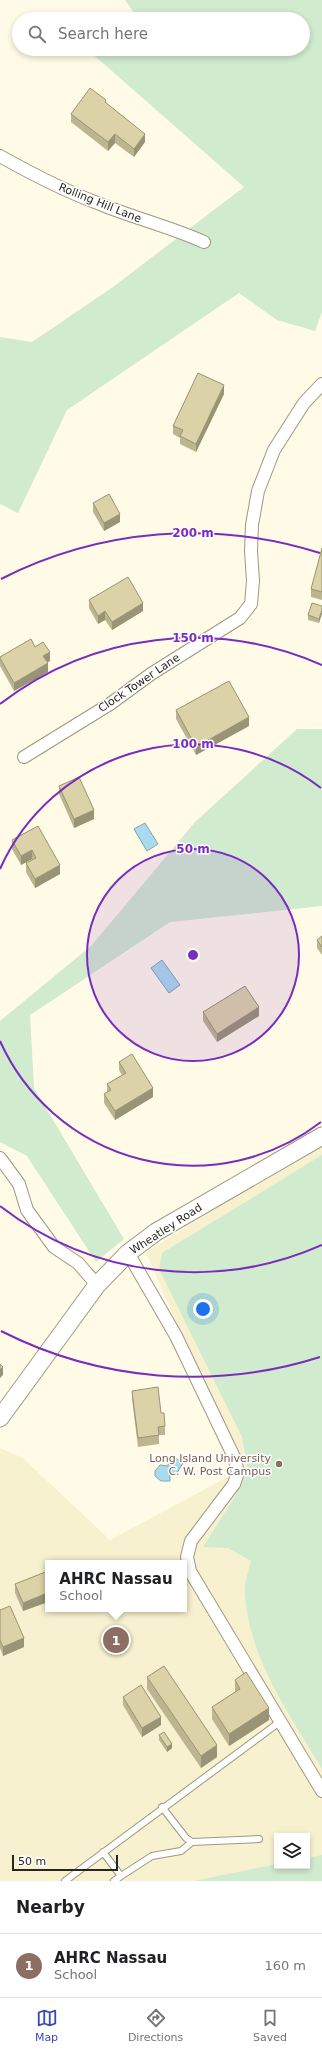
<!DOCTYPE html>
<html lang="en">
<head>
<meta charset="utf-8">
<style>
  body { margin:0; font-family:"DejaVu Sans",sans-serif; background:#f2f2f2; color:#202124 }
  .controls { position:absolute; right:12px; bottom:12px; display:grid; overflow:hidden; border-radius:0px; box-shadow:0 2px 6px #0003 }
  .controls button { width:36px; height:36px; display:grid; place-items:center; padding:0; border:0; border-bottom:1px solid #e0e0e0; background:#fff; color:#202124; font:20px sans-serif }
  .scale { position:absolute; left:12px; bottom:10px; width:106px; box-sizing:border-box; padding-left:4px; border:2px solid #28271d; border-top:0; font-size:11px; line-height:14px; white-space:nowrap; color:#28271d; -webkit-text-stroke:3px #fff; paint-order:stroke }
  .you { position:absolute; left:203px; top:1309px; width:14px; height:14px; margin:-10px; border:3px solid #fff; border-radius:50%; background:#1a73e8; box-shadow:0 0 0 6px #1a73e833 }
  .badge { display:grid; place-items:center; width:26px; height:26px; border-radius:50%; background:#3949bc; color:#fff; font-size:13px; font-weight:700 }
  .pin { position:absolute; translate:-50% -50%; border:2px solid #fff; box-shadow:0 1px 4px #0006 }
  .popup { position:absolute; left:45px; top:1560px; width:142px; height:52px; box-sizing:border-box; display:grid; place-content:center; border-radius:0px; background:#fff; filter:drop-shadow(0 1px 3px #0005); font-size:13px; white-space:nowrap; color:#757577 }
  .popup b { font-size:15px; color:#202124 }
  .popup::after { content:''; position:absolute; left:50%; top:100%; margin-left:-8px; border:8px solid transparent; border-top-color:#fff }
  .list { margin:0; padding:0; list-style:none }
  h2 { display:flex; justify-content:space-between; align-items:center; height:52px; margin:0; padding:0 16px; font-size:17px }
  h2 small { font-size:13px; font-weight:400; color:#757577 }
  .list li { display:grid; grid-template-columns:26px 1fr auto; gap:12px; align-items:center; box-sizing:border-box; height:64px; padding:0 16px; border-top:1px solid #e0e0e0 }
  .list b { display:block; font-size:15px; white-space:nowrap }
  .list p { margin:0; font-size:13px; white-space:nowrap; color:#757577 }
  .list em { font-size:13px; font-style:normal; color:#757577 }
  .icon { flex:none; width:22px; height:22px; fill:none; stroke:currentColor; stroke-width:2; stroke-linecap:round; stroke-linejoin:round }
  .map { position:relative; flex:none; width:322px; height:1881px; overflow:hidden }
  .search { position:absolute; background:#fff; box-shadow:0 2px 6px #0003; left:12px; right:12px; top:12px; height:44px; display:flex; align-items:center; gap:10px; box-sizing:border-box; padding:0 14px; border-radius:22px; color:#757577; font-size:15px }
  .sheet { height:116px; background:#fff }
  nav { display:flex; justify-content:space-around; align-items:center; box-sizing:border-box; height:56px; border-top:1px solid #e0e0e0; background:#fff; font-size:11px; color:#757577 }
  nav a { display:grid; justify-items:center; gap:2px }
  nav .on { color:#3949bc }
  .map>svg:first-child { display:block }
  .built { fill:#f8f1d0; fill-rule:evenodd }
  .green { fill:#d0ebce }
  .water { fill:#a8dbee; stroke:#82a5af }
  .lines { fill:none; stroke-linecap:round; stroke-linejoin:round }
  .lane-casing { stroke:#9d9880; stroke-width:8 }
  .street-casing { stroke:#9d9880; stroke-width:14 }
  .secondary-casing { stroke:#9d9880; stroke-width:19 }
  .lane { stroke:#fff; stroke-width:6 }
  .street { stroke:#fff; stroke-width:12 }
  .secondary { stroke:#fff; stroke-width:17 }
  .wall { fill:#bcb590 }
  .shaded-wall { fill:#999475 }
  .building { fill:#dbd3a7; stroke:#999475 }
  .ring { fill:none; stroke:#7b2cbf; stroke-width:2 }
  .education-dot { fill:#8d6e63; stroke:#fff; stroke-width:1.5 }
  .labels { text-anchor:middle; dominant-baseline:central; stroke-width:3; stroke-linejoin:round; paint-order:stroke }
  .street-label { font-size:11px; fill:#28271d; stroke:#fff }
  .education-label { font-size:11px; fill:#785e54; stroke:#fff; text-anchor:end }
  .centre { fill:#7b2cbf; stroke:#fff; stroke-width:2 }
  .ring-label { font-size:12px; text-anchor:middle; font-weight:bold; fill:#7b2cbf; stroke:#fff; stroke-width:3; stroke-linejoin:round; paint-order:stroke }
</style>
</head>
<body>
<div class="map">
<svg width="322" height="1881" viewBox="0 0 322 1881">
  <rect width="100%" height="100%" fill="#fffbe6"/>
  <path class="built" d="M322,1142v739h-322v-433l23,10 87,82 127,-68 -3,-15 -88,-205zM48,1563h136v46h-136zM277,1836h30v30h-30z"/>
  <path class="green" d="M125,0h197v312l-7,19 -38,-11 -38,-27 -172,117 -49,103 -18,-9v-167l32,5 81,-55 131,-100 -156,-137 215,-1v-30h-175l7,-5z
    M297,729h25v177l-152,16 -140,93 4,73 90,151 -28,23 -69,-106 -27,-14v-121l91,-75 104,-124z
    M322,1155v614c-32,-54 -73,-110 -77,-175 -1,-11 4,-23 6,-33l-23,-13 -25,-1 31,-49 14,-29 -6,-32 -83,-168 3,-16z
    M322,1855v26h-128l83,-17v2h30v-8z"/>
  <path class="water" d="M145,823l13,21 -11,7 -13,-22z
    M162,960l18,25 -11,8 -18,-25z
    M169,1457h5l9,6 -6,10h-7v8h-9l-6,-5v-5l5,-6 8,1z"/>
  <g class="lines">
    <defs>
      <path id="lane" d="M162,1807l24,31 6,4 67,-3
        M103,1852l18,24 -7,5
        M121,1876l31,-20 29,-5 11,-9
        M65,1881l216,-160"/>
      <path id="street" d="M0,156c32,18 65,35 100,48 34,14 71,23 104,38
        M24,757l86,-53 41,-30 89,-56 11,-14 2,-23 -2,-30 1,-26 6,-34 16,-41 30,-47 18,-19
        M0,1158l19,26 8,26 27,37 24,16 19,22
        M128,1253l48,83 58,121 4,15 -4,12 -43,57 -4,16 3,14 132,220"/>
      <path id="secondary" d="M0,1418l97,-133 31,-32 28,-21 166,-96"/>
    </defs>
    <use href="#lane" class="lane-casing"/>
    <use href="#street" class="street-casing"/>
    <use href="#secondary" class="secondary-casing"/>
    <use href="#lane" class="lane"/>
    <use href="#street" class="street"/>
    <use href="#secondary" class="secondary"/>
  </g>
  <path class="wall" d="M106,103l39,39 -11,15 -19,-14 -7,8 -37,-29v-8z
    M224,394l-28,58 -16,-8v-6l-7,-4v-8z
    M93,503l27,19 -16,9 -11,-19z
    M322,548v52l-11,-3v-8z
    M89,600l54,11 -31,19 -7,-10 -7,4 -9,-16z
    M322,606l-3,17 -11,-3v-5z
    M35,647l15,14 -3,1 1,10 -34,19 -14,-25v-9z
    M176,710l73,16 -53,29 -20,-36z
    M59,786l35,33 -20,9 -15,-34z
    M38,826l22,48 -25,14 -9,-16v-9l6,-3v-1l-11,6 -9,-16v-9z
    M322,936v19l-5,-7v-8z
    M203,1012l56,4 -42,26 -14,-21z
    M119,1062l34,35 -38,23 -11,-17v-9l3,-2v-8l15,-9 -3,-5z
    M132,1391l29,22 4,13v9h-6v9l-21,3 -6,-48z
    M48,1571l-2,36 -1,-4 -22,8 -8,-18v-9z
    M0,1610l24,37 -21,9 -3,-8z
    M147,1677l70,80 -16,11 -54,-79z
    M235,1680l34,40 -40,26 -17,-27v-12l23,-15z
    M123,1697l38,28 -19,12 -19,-32z
    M159,1735l13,13 -5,4 -8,-12z"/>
  <path class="shaded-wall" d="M115,134v9l-7,8v-9z
    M145,134v8l-11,15v-8z
    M224,385v9l-28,58v-8z
    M120,514v8l-16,9v-8z
    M143,603v8l-31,19v-8z
    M322,610v4l-3,9v-4z
    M105,611v9l-7,4v-8z
    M50,652v9l-7,3v-8z
    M48,663v9l-34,19v-8z
    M249,717v9l-53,29v-8z
    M94,810v9l-20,9v-9z
    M32,850v9l-11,6v-9z
    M60,865v9l-25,14v-9z
    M259,1007v9l-42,26v-8z
    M153,1088v9l-38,23v-9z
    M3,1367v8l-3,3v-8z
    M45,1594v9l-22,8v-8z
    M46,1598h2v8l-2,1z
    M24,1638v9l-21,9v-9z
    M269,1708v12l-40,26v-12z
    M161,1717v8l-19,12v-9z
    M172,1744v4l-5,4v-5z
    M217,1745v12l-16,11v-12z"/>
  <path class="building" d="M90,88l16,12 -1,2 40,32 -11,15 -19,-15 -7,8 -37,-28z
    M198,373l26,12 -28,59 -16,-8 3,-6 -10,-4z
    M109,494l11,20 -16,9 -11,-20z
    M322,548v44l-11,-3z
    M128,577l15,26 -31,19 -7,-11 -7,5 -9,-16z
    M312,603l10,3v4l-3,9 -11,-4z
    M31,639l4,8 8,-5 7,10 -7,4 5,7 -34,20 -14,-25v-1z
    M229,681l20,36 -53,30 -20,-37z
    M79,777l15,33 -20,9 -15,-33z
    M38,826l22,39 -25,14 -9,-16 10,-5 -4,-8 -11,6 -9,-16z
    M322,936v11l-5,-7z
    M245,986l14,21 -42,27 -14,-22z
    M132,1054l21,34 -38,23 -11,-17 7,-4 -4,-6 19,-11 -7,-11z
    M0,1364l3,3 -3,3z
    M158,1387l3,26h3l1,13 -7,1 1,8 -21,3 -6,-47z
    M48,1571v27h-2l-1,-4 -22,9 -8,-19z
    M10,1606l14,32 -21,9 -3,-7v-30z
    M164,1666l53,79 -16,11 -54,-79z
    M246,1672l23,36 -40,26 -17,-27 28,-18 -5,-9z
    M141,1685l20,32 -19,11 -19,-31z
    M164,1732l8,12 -5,3 -8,-12z"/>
  <circle cx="193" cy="955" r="106" fill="#7b2cbf" fill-opacity=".12"/>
  <g class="ring">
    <circle cx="193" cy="955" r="106"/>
    <path d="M321 1122A211 211 0 0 1 0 1041M0 869A211 211 0 0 1 321 788"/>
    <path d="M322 1245A317 317 0 0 1 0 1206M0 704A317 317 0 0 1 322 665"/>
    <path d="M320 1357A422 422 0 0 1 1 1331M1 579A422 422 0 0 1 320 553"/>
  </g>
  <circle class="education-dot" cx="279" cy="1464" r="4"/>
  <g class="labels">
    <g class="street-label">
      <text transform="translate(100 203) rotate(22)">Rolling Hill Lane</text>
      <text transform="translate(139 683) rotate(-34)">Clock Tower Lane</text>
      <text transform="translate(166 1229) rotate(-33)">Wheatley Road</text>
    </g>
    <g class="education-label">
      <text x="271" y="1458">Long Island University<tspan x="271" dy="13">C. W. Post Campus</tspan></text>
    </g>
  </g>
  <circle cx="193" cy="955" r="6" class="centre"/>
  <g class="ring-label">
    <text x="193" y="537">200 m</text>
    <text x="193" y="642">150 m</text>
    <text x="193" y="748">100 m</text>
    <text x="193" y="853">50 m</text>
  </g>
</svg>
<div class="controls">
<button><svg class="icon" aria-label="layers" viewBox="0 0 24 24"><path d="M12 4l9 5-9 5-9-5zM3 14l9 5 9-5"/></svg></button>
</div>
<div class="scale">50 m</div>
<div class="you"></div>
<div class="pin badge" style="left:116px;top:1640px;background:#8d6e63">1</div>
<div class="popup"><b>AHRC Nassau</b>School</div>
<div class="search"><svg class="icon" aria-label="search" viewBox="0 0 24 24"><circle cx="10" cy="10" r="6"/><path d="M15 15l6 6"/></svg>Search here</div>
</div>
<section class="sheet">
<h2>Nearby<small></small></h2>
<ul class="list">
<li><span class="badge" style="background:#8d6e63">1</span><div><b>AHRC Nassau</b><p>School</p></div><em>160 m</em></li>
</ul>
</section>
<nav>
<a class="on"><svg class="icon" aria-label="map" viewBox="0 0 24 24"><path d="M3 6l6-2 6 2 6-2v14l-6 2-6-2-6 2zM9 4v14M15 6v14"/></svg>Map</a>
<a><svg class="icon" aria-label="directions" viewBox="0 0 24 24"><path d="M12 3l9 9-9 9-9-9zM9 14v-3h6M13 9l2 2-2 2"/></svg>Directions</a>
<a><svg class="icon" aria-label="saved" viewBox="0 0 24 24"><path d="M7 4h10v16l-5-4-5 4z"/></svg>Saved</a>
</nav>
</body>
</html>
